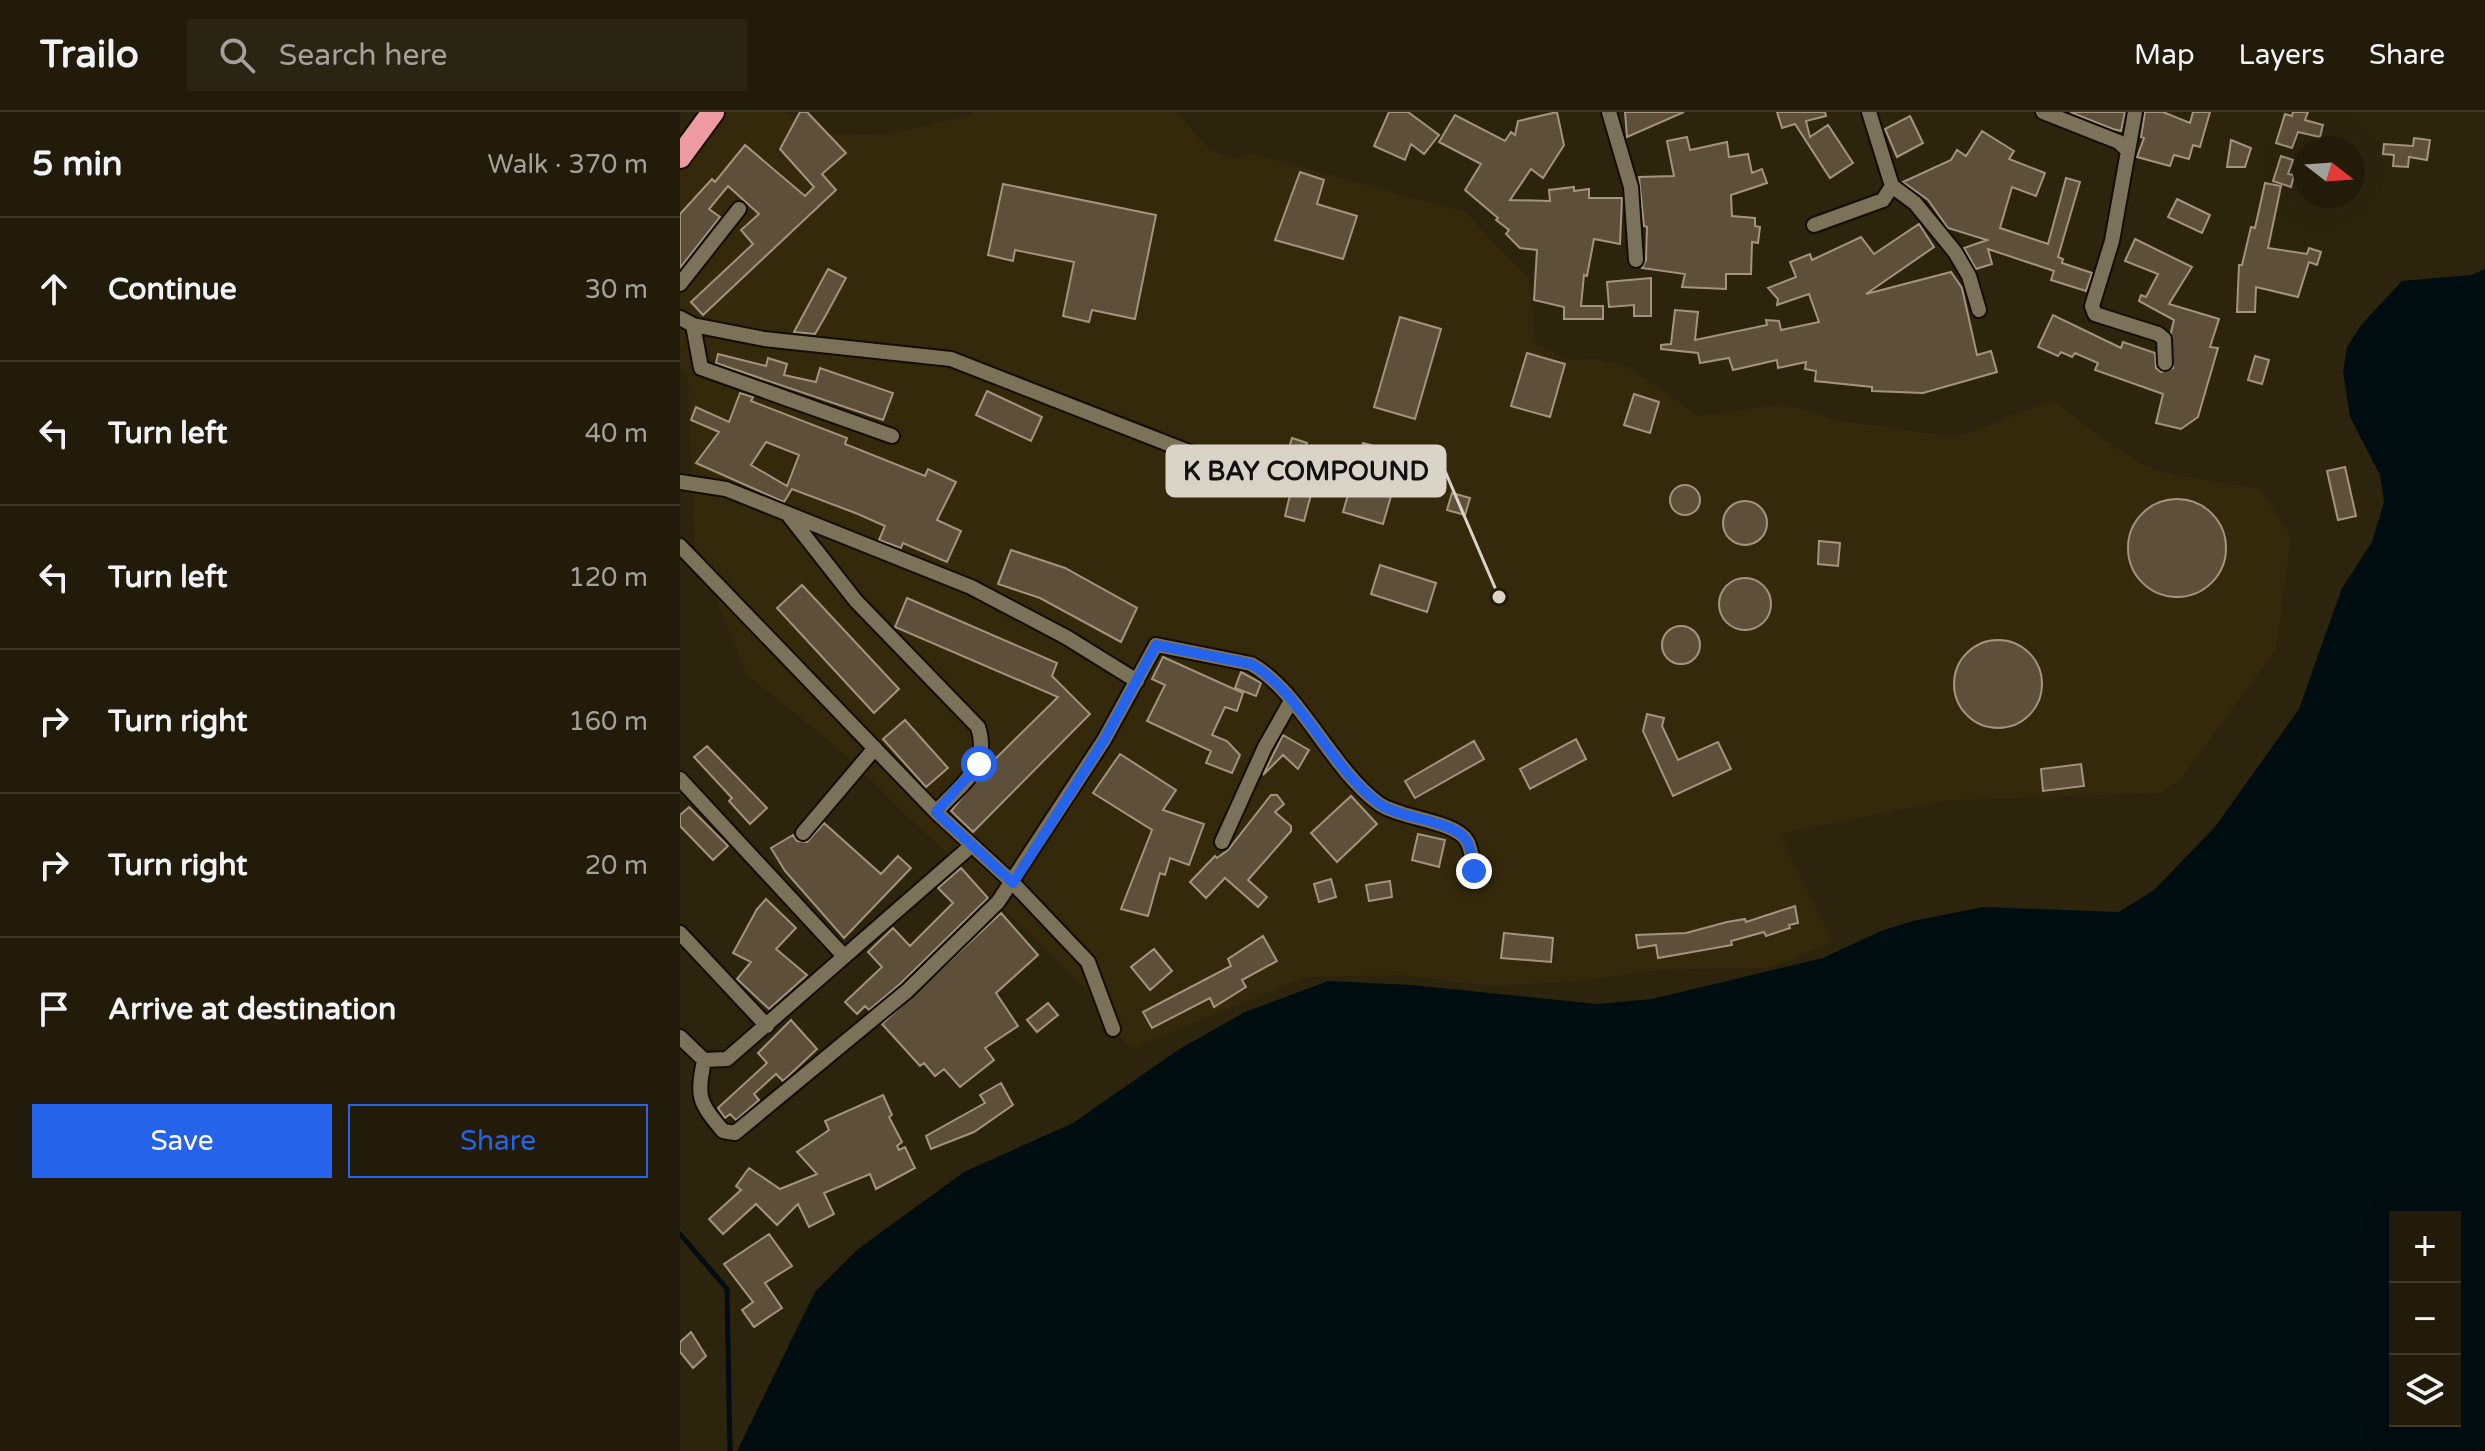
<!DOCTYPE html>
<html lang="en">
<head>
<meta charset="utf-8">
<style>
  body { margin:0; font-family:"Varela Round",sans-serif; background:#2a2413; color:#f1f3f6 }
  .controls { position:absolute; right:24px; bottom:24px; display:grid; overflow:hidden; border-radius:0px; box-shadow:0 8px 32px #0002 }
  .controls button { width:72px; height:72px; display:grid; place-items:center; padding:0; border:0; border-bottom:2px solid #3f392b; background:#221b0a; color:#f1f3f6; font:40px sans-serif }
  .compass { position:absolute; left:1613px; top:24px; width:72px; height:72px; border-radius:50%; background:#221b0a; box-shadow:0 8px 32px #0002; rotate:107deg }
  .stop { position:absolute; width:24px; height:24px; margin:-18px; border:6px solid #2563eb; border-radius:50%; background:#fff }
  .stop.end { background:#2563eb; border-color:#fff; box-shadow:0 2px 8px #0008 }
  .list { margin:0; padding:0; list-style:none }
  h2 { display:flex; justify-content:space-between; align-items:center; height:104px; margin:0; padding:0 32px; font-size:34px }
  h2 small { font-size:26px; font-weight:400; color:#a2a19c }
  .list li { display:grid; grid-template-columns:52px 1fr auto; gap:24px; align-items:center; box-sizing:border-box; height:144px; padding:0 32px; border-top:2px solid #3f392b }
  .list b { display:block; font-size:30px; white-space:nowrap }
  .list em { font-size:26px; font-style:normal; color:#a2a19c }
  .actions { display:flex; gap:16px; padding:24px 32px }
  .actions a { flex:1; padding:18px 0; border:2px solid #2563eb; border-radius:0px; text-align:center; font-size:28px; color:#2563eb }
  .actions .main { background:#2563eb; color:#fff }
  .icon { flex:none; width:44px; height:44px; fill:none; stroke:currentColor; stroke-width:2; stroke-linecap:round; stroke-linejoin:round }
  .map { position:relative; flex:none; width:1805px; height:1339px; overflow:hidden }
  header { display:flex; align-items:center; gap:48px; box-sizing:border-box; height:112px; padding:0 40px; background:#221b0a; border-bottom:2px solid #3f392b }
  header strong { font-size:38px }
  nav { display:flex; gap:44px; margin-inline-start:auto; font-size:28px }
  .search { width:560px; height:72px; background:#2a2413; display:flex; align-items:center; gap:20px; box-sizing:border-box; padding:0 28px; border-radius:0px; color:#a2a19c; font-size:30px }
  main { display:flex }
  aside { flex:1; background:#221b0a }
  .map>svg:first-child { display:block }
  .built { fill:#35290c }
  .water { fill:#000d11; fill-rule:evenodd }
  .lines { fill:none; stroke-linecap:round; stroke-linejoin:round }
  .stream { stroke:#000d11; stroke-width:5 }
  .building { fill:#5e4f3b; stroke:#a4937d; stroke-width:2; fill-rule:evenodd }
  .minor-casing { stroke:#150d00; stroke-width:18 }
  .highway-casing { stroke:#150d00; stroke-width:26 }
  .minor { stroke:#7c725a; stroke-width:14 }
  .highway { stroke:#ed9aa2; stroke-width:22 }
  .route { stroke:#2563eb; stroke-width:10 }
  .leader { fill:none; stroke:#d9d4c7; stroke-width:3 }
  .callout-dot { fill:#d9d4c7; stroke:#231b05; stroke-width:3 }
  .callout { fill:#d9d4c7; stroke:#d9d4c7; stroke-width:3 }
  .callout-label { font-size:26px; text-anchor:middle; font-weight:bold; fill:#111 }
</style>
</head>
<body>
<header>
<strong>Trailo</strong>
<div class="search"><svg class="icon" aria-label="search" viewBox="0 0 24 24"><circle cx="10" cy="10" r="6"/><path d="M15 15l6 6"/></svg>Search here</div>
<nav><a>Map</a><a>Layers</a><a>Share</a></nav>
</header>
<main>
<aside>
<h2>5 min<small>Walk · 370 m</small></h2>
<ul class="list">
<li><svg class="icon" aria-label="ahead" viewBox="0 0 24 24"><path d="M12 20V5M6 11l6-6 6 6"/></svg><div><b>Continue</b></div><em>30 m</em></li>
<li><svg class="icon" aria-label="left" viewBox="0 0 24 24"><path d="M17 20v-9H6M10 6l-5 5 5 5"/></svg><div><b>Turn left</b></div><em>40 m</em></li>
<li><svg class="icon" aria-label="left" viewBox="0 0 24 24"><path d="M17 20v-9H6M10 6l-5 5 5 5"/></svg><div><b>Turn left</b></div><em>120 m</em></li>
<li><svg class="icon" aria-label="right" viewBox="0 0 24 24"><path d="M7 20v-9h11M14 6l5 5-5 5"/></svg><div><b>Turn right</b></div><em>160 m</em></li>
<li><svg class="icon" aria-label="right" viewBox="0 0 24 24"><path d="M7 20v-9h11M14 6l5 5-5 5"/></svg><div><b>Turn right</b></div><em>20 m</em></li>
<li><svg class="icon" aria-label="arrive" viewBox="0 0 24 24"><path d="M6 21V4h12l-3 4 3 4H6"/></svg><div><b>Arrive at destination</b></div></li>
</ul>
<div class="actions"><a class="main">Save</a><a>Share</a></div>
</aside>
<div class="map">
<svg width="1805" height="1339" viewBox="0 0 1805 1339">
  <rect width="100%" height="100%" fill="#2d240e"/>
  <path class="built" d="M39,0h65l35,23 68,-1 82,-18 4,-4h203l32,36 28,11 14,-6 215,59 64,67 7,65 34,16 26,-1 30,7 73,50 84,-12 59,17 114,16 97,-37 50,39 44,28 22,7 92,15 30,48 -15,113 -97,131 -19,12 -208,7 -173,34 54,109 -65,25 -100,1 -82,11 -95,6 -87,-11 -97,2 -177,72 -46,-62 -250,-242 -87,-70 -53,-132 -6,-166 -8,-10v-202z"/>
  <path class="water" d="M1805,157v1182h-1748l78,-159 43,-43 106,-77 109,-49 105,-73 67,-38 83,-31 83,4 187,19 54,-5 171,-41 58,-27 32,-10 70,-14 136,5 35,-22 61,-63 84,-118 43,-121 30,-46 12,-40 -4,-27 -30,-58 -7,-46 4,-24 14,-22 41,-44 69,-6zM1715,1105h60v204h-60z"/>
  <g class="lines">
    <path class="stream" d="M0,1122l47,55 3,162"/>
  </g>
  <path class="building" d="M120,0h7l39,41 -24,21 14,16 -133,125 -12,-13 62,-58 -12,-14 18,-16 -31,-28 -19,23 11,8 -40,51v-54l32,-35 3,3 30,-37 60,51 9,-9 -34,-38z
    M709,0h19l31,23 -15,19 -13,-10 -6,16 -31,-14z
    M877,0l7,33 -21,33 -12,-9 -21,31 40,1 -1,-11 25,-3v4l15,-2v9h33l-2,46 -26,-5 -7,37 -3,-1 -3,31h22v13h-39v-12l-30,-7 3,-50 -17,-2 -14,-14 3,-4 -13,-10 2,-2 -33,-28 16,-26 -42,-22 16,-27 50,26 6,-9 4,3 3,-14z
    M945,0h59l-57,25z
    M1097,0h48l1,4 -20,5 4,16 18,-12 25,38 -23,15 -35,-54 -13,4z
    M1390,0h55l-4,19 -8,-2z
    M1465,0h18l27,11 3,-11h17l-10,35 -7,-2 -4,14 -15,-4 -4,11 -33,-9 7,-19 -3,-1z
    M1613,0h15l-3,8 18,5 -3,12 -22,-5 -6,16 -16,-5 9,-29 7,2z
    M1230,4l13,27 -26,14 -12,-28z
    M1302,19l32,20 -5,8 36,14 -9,23 -24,-9 -12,41 48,16 18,-66 14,4 -22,75 5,2 -1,4 30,10 -6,18 -35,-11 3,-9 -66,-22 4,15 -16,5 -12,-21 23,-8 -39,-12 -20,-28 -25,-18 48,-22 6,-10 9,6z
    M1007,25l3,13 37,-8 2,15 19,-3 4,19 10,-4 5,14 -36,12 1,21 23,2v8l5,1 -2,16 -6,-1 -1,32h-25v15l-44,-2 3,-13 -43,-6 4,-8 1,-33 -3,-1 -5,-49 35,-1 -7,-35z
    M1734,26l16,2 -3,20 -18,-3 -1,10 -15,-1 1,-11 -11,-1 1,-10 29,2z
    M1551,28l20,8 -6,19h-18z
    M1601,44l12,4 -5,14 6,1 -3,12 -18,-6z
    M620,60l24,8 -7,24 40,12 -14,43 -68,-19z
    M1585,71l16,3 -13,62 39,6 2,-6 12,4 -4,13 -8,-3 -11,35 -42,-10 -1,25h-18l2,-47h3l9,-38 4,1z
    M323,72l153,31 -21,104 -43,-9 -3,12 -26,-6 11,-54 -59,-12 -2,11 -25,-6z
    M1497,87l33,16 -8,18 -34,-16z
    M1239,112l15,23 -68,47 85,-22 11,16 15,67 14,-4 6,21 -74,21 -51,-2v-4l-57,-6 1,-10 -11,-2 1,-7 -28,6 -1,-8 -44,10 -4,-12 -29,5 -2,-10 -37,-4v-4l10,-1 4,-34 23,2 -3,28 72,-15 -1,-5 13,1 2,9 38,-8 -10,-28 -32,11 1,-6 -10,-11 28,-11 -6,-15 20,-8 2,6 49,-23 13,17z
    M1455,127l57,28 -23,37 50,15 -9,28 8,1 -20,69 -17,12 -25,-6 7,-29 -68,-24 3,-7 -23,-10 -3,4 -11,-5 -3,4 -20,-9 15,-32 68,33 2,-6 32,11 1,15 5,4 12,-4 -2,-36 3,-12 -35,-19 2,-6 5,2 12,-23 -33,-13z
    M148,157l18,9 -20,37 -11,19 -21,-2z
    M971,166v38h-17v-11l-25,2 -2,-25z
    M720,205l41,12 -26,90 -41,-12z
    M847,241l38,11 -15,53 -39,-11z
    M38,242l48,12 2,-8 19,6 -3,11 32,7 4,-14 73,25 -10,27 -167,-57z
    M1575,244l14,4 -7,24 -14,-4z
    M307,279l55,26 -11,24 -55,-26z
    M60,281l13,4 -2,4 96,37 -2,6 80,32 3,-7 28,13 -19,38 24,11 -14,31 -44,-19 -2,5 -22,-8 6,-14 -27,-12 -66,-25 -8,13 -88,-39 23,-31 -28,-12 5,-13 33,15zM86,330l33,13 -12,31 -36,-21z
    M954,282l25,8 -9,31 -26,-8z
    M612,326l15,5 -3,9 17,5 -17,64 -19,-5 8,-34 -13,-4z
    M683,331l40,11 -20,70 -40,-12z
    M1665,355l11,49 -18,4 -11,-49z
    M990 388a15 15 0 1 1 30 0a15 15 0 1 1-30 0Z
    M772,381l18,5 -5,17 -18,-5z
    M1448 436a49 49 0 1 1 98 0a49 49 0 1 1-98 0Z
    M1043 411a22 22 0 1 1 44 0a22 22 0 1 1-44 0Z
    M1139,429l21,2 -2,23 -20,-2z
    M331,438l54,18 72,40 -16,34 -81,-44 -42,-14z
    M700,453l56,18 -9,29 -56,-18z
    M1039 492a26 26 0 1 1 52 0a26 26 0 1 1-52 0Z
    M122,473l97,104 -25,24 -97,-105z
    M227,486l150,65 -5,13 38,38 -117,118 -22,-21 34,-42 73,-72 -163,-70z
    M982 533a19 19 0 1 1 38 0a19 19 0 1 1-38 0Z
    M1274 572a44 44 0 1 1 88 0a44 44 0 1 1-88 0Z
    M483,545l80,36 -6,18 -12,-4 -13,28 15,6 13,14 -8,18 -26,-10 5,-12 -64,-30 18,-36 -13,-6z
    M561,560l20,11 -5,13 -21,-8z
    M967,602l17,4 -2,8 16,34 40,-18 13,27 -58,27 -30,-65z
    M225,608l43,48 -22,19 -43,-48z
    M603,623l26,15 -11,19 -15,-14 -20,20z
    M896,627l10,20 -56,30 -10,-20z
    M794,629l10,18 -69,39 -10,-17z
    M27,634l60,62 -17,16 -21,-23 3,-3 -38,-41z
    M440,642l56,36 -13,20 41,14 -15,41 -19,-7 -5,17 -5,-2 -12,43 -27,-7 31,-79 -59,-37z
    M1401,652l3,22 -41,5 -2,-22z
    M591,683h6l7,9 -9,8 16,14v5l-43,49 19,17 -9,10 -33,-29 -19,20 -16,-16 25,-26 2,2 11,-8z
    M671,684l26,28 -40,38 -26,-29z
    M9,695l39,39 -15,14 -33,-34v-11z
    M144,711l57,51 17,-18 13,12 -67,70 -59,-67 -14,-23 22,-13 4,6 10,1z
    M738,722l27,6 -6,27 -27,-7z
    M281,756l27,30 -88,86 -31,26 -4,-4 -8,8 -12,-12 37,-35 -14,-15 25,-24 17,18 43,-43 -15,-15z
    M651,767l5,18 -17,5 -5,-18z
    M710,769l2,16 -23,4 -3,-16z
    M86,787l30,29 -20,21 31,26 -38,34 -32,-30 14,-17 -18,-9 24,-44z
    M1115,794l3,17 -9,2 1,3 -24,8 -2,-4 -33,9 1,4 -74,13 -2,-13 -18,3 -2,-13 50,-2 41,-11 18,-3 1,3z
    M321,801l37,42 -42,38 22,33 -33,22 9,12 -34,27 -16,-18 -9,7 -11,-13 -4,3 -38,-42z
    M824,821l49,5 -2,24 -50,-4z
    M583,824l14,25 -35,19 4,7 -32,20 -4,-9 -58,30 -9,-16 88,-46 -3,-7z
    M474,837l18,22 -22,19 -19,-23z
    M368,891l10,12 -21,17 -10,-12z
    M111,908l26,29 -34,32 -7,-7 -22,20 5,6 -23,20 -6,-6 -5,4 -7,-10 49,-45 -9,-10z
    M321,971l12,22 -39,27 -43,17 -5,-13 59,-33 -5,-8z
    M203,983l9,20 -3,2 13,25 -5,4 2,4 6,-3 10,21 -39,21 -6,-15 -46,19 10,21 -25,13 -11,-23 -21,21 -21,-21 -33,30 -14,-15 32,-29 -5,-4 13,-18 31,21 37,-15 -20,-22 32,-22 -4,-9z
    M89,1122l23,32 -27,17 17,25 -28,19 -12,-17 11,-8 -29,-38z
    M11,1220l15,24 -13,12 -13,-16v-10z"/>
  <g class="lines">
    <defs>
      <path id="minor" d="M929,0l22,75 5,73
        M1189,0l23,74 23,17 40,49 14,24 10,34
        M1363,0l76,30 9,9
        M1455,0l-23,129 -20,65 3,8 63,20 6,5 1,24
        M1134,113l69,-25 9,-14
        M0,172l59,-75
        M0,206l13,7 71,14 187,20 256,100
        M13,213l8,43 191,68
        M0,370l46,7 245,98 95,50 71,44
        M110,405l66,84 122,126c13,40 -17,57 -42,85
        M0,434l256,266 77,71 75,79 25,67
        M0,667l163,176
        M123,721l72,-85
        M542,730l43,-95 26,-46
        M0,821l87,93
        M0,925l24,23 23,-1 244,-213
        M24,948c-7,38 -6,41 19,71l12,2 172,-142 91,-89 106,-162 52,-95 95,19c49,27 78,102 127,139 21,16 77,17 89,38 5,8 5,21 7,30"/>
      <path id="highway" d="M0,45l33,-45"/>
    </defs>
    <use href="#minor" class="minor-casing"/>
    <use href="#highway" class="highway-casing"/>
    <use href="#minor" class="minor"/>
    <use href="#highway" class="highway"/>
  </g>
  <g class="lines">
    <path class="route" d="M299,652l-43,48 77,71 91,-143 52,-95 95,19c49,27 78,102 127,139 21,16 76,17 89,38 4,8 5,21 7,30"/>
  </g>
  <path class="leader" d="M819 485L765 359"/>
  <circle class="callout-dot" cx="819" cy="485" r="8"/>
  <rect class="callout" x="487" y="334" width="278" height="50" rx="8"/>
  <g class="callout-label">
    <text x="626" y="368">K BAY COMPOUND</text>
  </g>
</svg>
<div class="controls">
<button>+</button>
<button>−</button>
<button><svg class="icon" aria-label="layers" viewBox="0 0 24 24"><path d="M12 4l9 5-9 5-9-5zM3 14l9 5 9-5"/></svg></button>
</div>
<svg class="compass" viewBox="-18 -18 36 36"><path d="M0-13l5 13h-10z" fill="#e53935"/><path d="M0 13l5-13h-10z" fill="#a2a19c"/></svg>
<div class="stop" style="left:299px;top:652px"></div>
<div class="stop end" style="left:794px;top:759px"></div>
</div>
</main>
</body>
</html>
